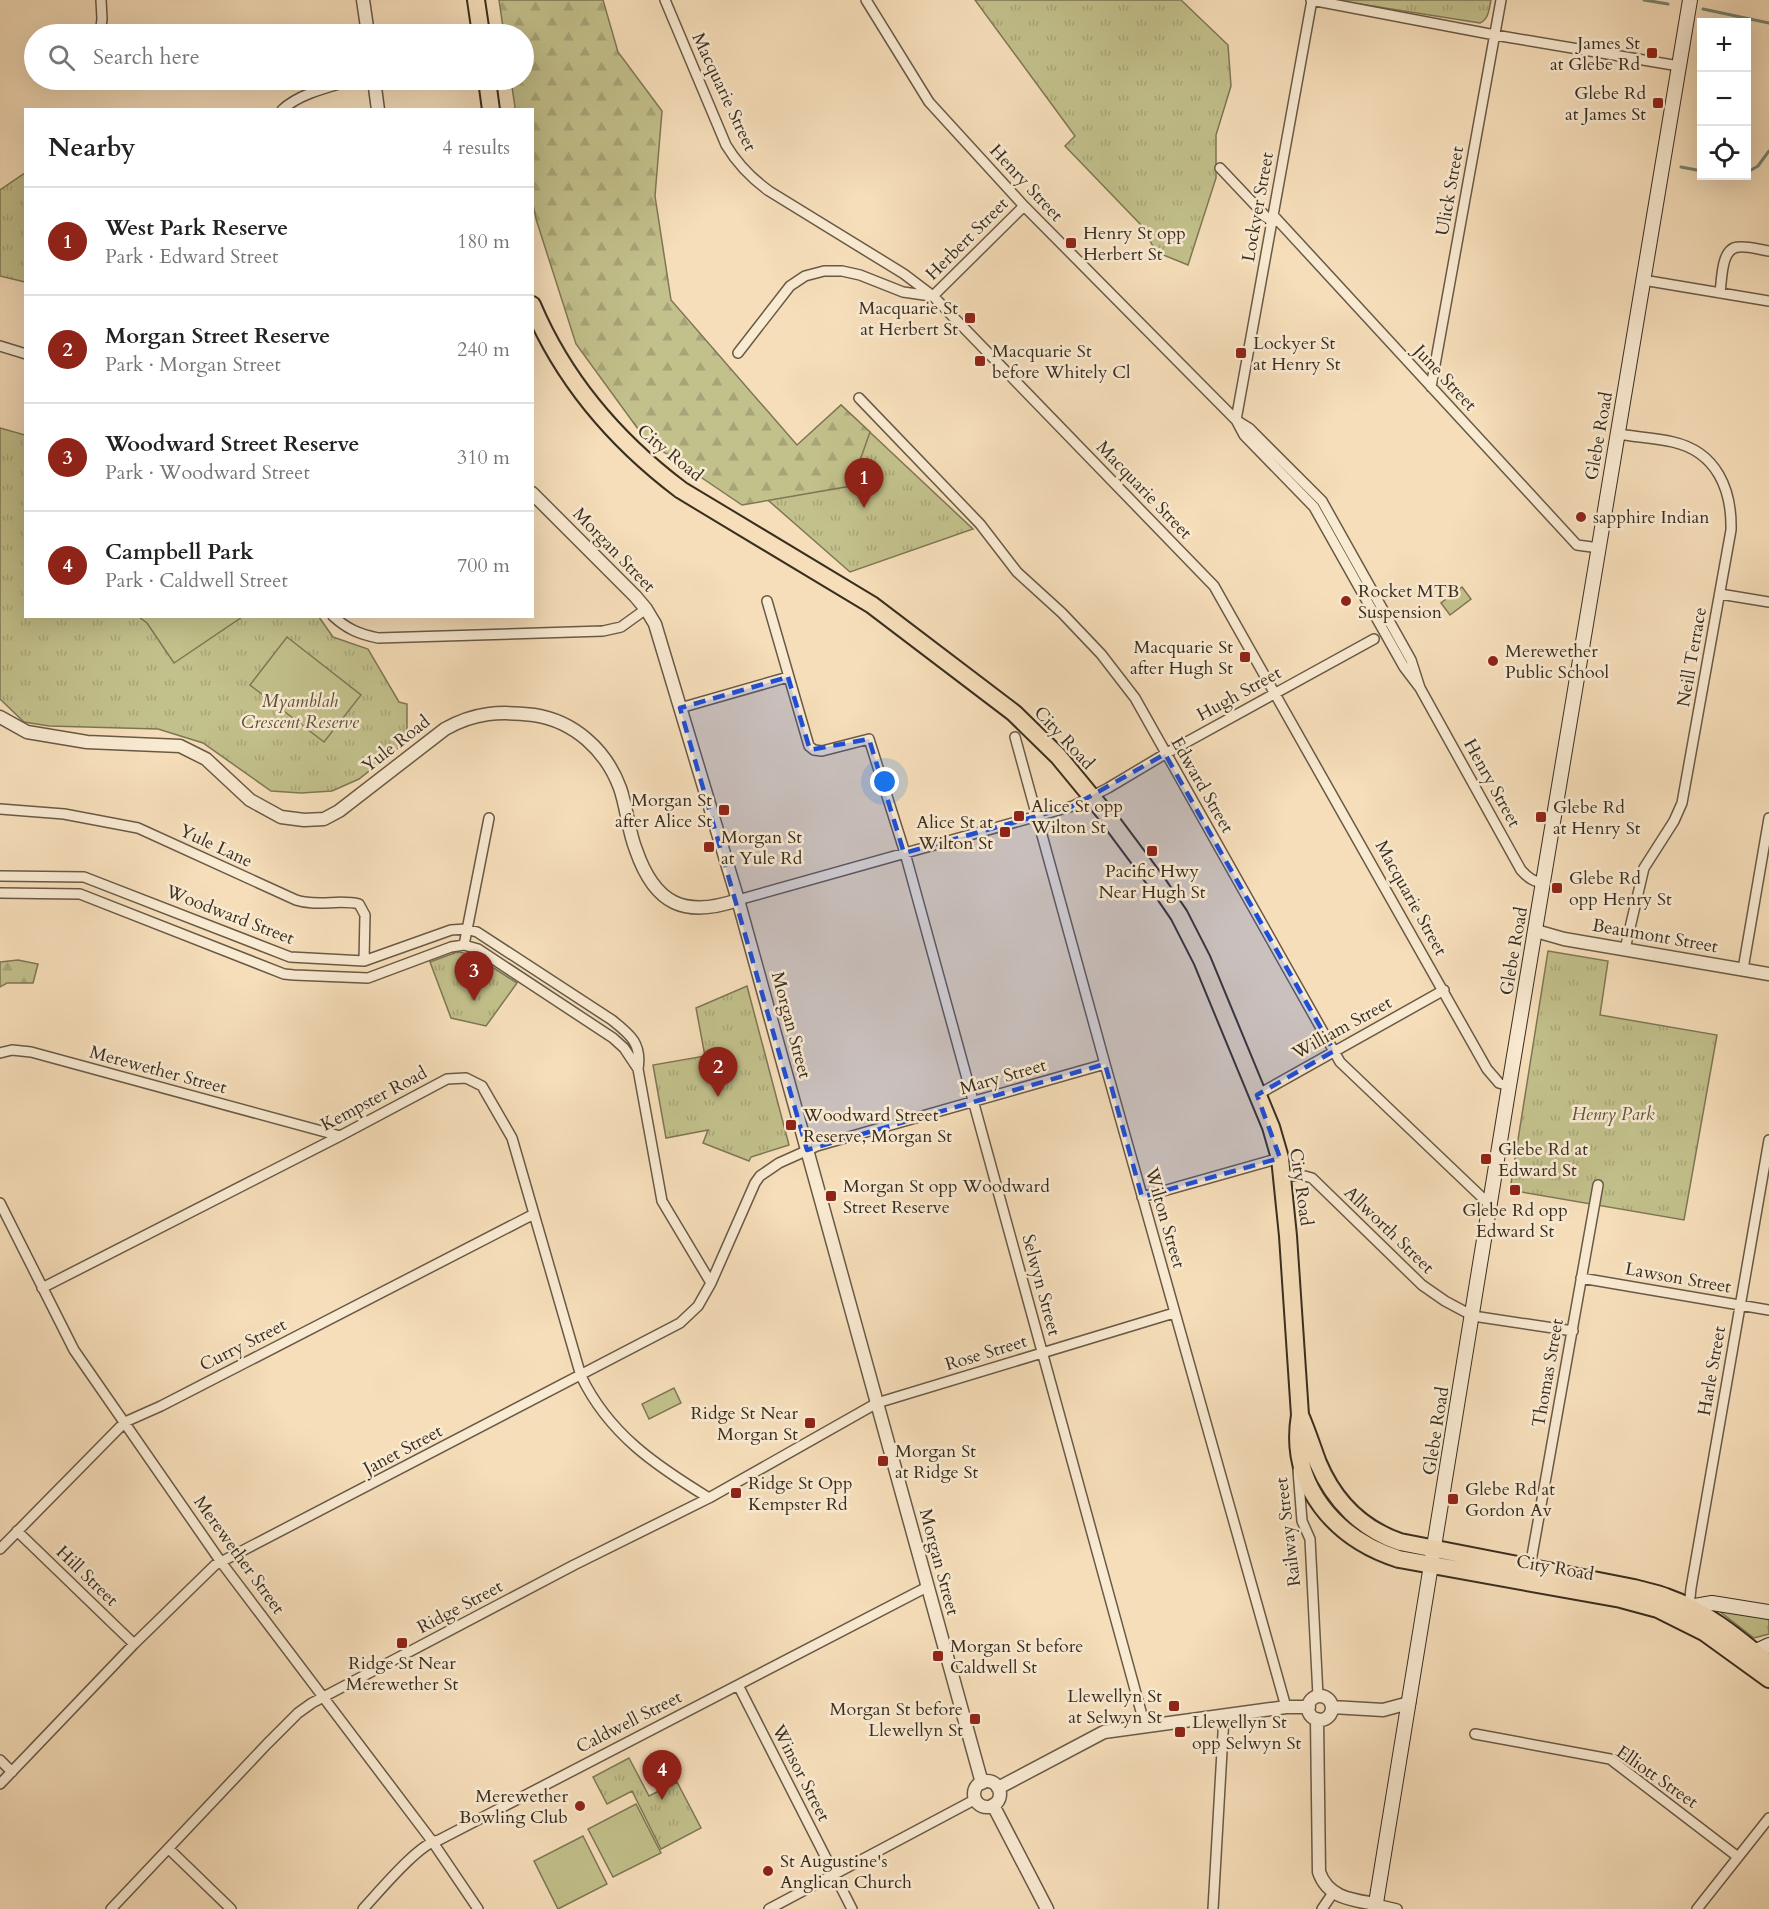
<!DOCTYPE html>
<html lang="en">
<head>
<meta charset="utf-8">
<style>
  body { margin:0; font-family:Cardo,serif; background:#f2f2f2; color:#222 }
  .controls { position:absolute; right:18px; top:18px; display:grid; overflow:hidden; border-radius:0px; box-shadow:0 6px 24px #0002 }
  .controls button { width:54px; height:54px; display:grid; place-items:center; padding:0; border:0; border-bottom:2px solid #e0e0e0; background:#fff; color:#222; font:30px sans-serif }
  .you { position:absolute; left:885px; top:782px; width:21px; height:21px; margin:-15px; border:4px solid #fff; border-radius:50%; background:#1a73e8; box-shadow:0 0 0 9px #1a73e833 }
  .badge { display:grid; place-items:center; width:39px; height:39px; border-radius:50%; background:#8f2418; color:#fff; font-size:20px; font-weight:700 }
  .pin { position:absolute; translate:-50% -50px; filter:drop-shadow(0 2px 3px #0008) }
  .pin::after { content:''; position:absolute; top:32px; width:21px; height:18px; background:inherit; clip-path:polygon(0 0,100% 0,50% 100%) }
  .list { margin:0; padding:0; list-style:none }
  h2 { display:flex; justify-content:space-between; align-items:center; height:78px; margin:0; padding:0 24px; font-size:26px }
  h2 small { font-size:20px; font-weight:400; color:#767676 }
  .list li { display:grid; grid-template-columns:39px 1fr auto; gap:18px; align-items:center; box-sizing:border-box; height:108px; padding:0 24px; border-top:2px solid #e0e0e0 }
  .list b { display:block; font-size:22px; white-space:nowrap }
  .list p { margin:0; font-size:20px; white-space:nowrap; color:#767676 }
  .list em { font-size:20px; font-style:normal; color:#767676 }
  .icon { flex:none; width:33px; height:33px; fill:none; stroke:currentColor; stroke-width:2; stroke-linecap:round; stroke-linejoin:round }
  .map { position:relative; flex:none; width:1769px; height:1909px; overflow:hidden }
  .search { position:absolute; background:#fff; box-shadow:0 6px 24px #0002; left:24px; top:24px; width:510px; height:66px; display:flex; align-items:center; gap:15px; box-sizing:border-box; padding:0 21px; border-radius:33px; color:#767676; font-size:22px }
  .panel { position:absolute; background:#fff; box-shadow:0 6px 24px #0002; left:24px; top:108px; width:510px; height:510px; border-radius:0px }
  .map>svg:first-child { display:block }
  .grass { fill:url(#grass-tufts); stroke:#7e7755; stroke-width:1.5 }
  .forest { fill:url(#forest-firs); stroke:#7e7755; stroke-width:1.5 }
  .pitch { fill:#c2c08b; stroke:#7e7755; stroke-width:1.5 }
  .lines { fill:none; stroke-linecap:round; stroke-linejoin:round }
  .stream { stroke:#768472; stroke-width:3 }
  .minor-casing { stroke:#695a46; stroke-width:12 }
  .tertiary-casing { stroke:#695a46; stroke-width:15 }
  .secondary-casing { stroke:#3a2e1f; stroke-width:16 }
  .trunk-casing { stroke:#3a2e1f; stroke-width:20 }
  .minor { stroke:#f9ead2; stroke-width:9 }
  .tertiary { stroke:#f9ead2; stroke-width:12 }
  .secondary { stroke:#f9ead2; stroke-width:14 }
  .trunk { stroke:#f6deba; stroke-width:16 }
  .marked { fill:#1d4ed8; fill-opacity:0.2; stroke:#1d4ed8; stroke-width:4.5; stroke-dasharray:12 8; stroke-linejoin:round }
  .poi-dot { fill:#8f2418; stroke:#f9ead2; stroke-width:2 }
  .labels { text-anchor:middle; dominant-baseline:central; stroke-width:5; stroke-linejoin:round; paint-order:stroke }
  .poi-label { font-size:18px; fill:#3a2e1f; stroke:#f9ead2; text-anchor:start }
  .street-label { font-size:18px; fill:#3a2e1f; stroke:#f9ead2 }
  .park-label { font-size:18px; font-style:italic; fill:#5c523a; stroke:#f9ead2 }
</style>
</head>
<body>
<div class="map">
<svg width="1769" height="1909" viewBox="0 0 1769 1909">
  <defs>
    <pattern id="grass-tufts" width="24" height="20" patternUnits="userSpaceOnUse" patternTransform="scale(1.5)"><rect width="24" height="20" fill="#c2c08b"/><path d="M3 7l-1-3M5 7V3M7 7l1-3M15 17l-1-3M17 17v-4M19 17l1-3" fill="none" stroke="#a7a578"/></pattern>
    <pattern id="forest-firs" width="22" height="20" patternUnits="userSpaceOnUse" patternTransform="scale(1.5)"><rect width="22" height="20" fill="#c2c08b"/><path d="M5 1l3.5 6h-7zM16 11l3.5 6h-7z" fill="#a7a578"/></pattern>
  </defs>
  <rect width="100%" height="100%" fill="#f6deba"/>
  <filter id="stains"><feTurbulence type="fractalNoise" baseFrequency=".00333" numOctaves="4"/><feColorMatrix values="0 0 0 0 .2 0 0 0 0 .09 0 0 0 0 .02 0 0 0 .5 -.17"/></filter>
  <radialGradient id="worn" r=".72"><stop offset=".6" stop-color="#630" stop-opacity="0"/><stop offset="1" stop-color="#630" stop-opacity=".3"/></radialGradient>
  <path class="grass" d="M975,0h206l47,45 3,41 -15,49v43l-28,87 -32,-13 -14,-26 -77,-80 10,-10z
    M1334,0h157c-2,9 -2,19 -11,23z
    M25,173v109l-25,-6v-86z
    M841,405l132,124 -123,43 -97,-85z
    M0,428l25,7 1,181 293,1 14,20 35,12 31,53 8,2v37l-48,38 -27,12 -31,2 -30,-2 -68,-48 -45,-14 -109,-3 -25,-4 -24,-23z
    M1548,951l60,10 -8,54 117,20 -33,185 -174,-30z
    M457,952l15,2 45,29 -31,43 -35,-8 -21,-56z
    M747,986l42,159 -38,12 -2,4 -46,-18 5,-13 -42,8 -13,-73 52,-9 -9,-48z
    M1714,1607l55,9v18l-15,4z
    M629,1758l20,38 28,-14 24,46 -40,21 -29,-58 -25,13 -14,-27z"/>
  <path class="forest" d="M499,0h104l15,52 44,59 -7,85 16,104 126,145 44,-40 29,27 -19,54 -109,19 -96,-65 -70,-96 -40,-125 -4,-20v-89l-17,-1v-2l-4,-27h13v-46h-20z
    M18,960l20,4 -5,19h-26l-7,4v-25z"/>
  <path class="pitch" d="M1462,587l9,12 -21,16 -9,-12z
    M139,617h103l-68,46 -27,-40z
    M287,637l74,58 -37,47 -74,-57z
    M674,1388l7,15 -32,16 -7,-15z
    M636,1804l25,49 -48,24 -25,-48z
    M583,1836l24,48 -49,25 -24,-48z"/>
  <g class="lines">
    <path class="stream" d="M1644,0l24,4
      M1703,9l66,14
      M1681,167l21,4
      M1746,173l12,-7 11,-15"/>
    <defs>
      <path id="minor" d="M665,0l61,145c12,20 25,33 43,46l135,83 29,22 281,290 273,483 12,14 10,3
        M866,0l63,102 95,104 212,214 13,8 73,73 89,159 9,28
        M1311,0l184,35 184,31
        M100,34l2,-15 -1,-19
        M282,110c18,-17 48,-23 71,-30
        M1220,168l52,55
        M1273,215l304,330 22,3
        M1643,280l126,21
        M1720,293c2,-14 1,-46 19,-46 10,-1 21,3 30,4
        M933,296l91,-90
        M0,346l26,8
        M738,353l52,-67 15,-10 19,-5h18l18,4 43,17 28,4
        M1431,387l70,-387
        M859,398l121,126 37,48 45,41 39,41 34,44 205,364 150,143
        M1236,420l8,15 70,72 90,160 16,21 101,182c7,8 13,12 23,13
        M1236,420l76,-420
        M1618,434c18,3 37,4 55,8 44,10 59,48 58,88l-49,273 -8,18 -30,47 -19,81
        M1720,594l49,8
        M767,601l42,145 5,4 8,1 47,-12 36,114 240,873
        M333,616c14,13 26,18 45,22l225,-7 18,-4 25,-18
        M680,708l108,-31
        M1015,737l90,327 181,643
        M0,809l64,5 74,14 158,72c21,7 43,-1 63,4l6,11 -1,46
        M0,876l84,1 206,80 74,4 87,-31 15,-1 11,3 135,88c19,15 30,24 26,49l24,132 49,82
        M0,893l80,1 204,80 10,1 74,3 83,-31 13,-2 14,4 135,89 11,10 14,21
        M738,900l335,-94 35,-18 57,-34 209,-115
        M464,945l25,-127
        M1743,969l26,-151
        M0,1053l12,-3 19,2 309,84
        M1257,1095l187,-105
        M1282,1177l19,-2 11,3 110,107 23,16 28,15 100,15
        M1142,1197l138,-39
        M0,1203l74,147 147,212 211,279 46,68
        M1581,1278l188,32
        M42,1288l298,-152 107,-57 19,-1 16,8 30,52 69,238c28,58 74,89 128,122
        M1298,1470l4,51 8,18 8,157
        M17,1531l117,113
        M0,1549l125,-127 36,-16 373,-192
        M1530,1567l68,-382
        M1689,1607l2,-19 78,-448
        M738,1685l114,224
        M1475,1734l135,25 128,98
        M0,1760l12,12
        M0,1784l134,-140 81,-79 465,-242 18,-17 13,-23 44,-100 5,-7 19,-13 38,-17 288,-82
        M169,1849l62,60
        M1376,1904l21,5
        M111,1909l156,-165 31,-31 14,-10 262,-138 135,-67 168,-95 297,-90
        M363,1909c15,-16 57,-67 76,-69l488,-253
        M769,1909l207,-110
        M1213,1909l11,-193
        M1322,1909l11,-16
        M1697,1909l72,-91"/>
      <path id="tertiary" d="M363,0l5,34
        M374,80l4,30
        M532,493l103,103 11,13 9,15 83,276 244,883
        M0,717l27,15 60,10 93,4 26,13 44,41 31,17 23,3 20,-1 15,-8 106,-82c30,-17 55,-18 89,-14 40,6 72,35 86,73 7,20 8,42 16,62 19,55 49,68 102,50
        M1536,931l28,8 205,35
        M1308 1708a12 12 0 1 1 24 0a12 12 0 1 1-24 0Z
        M1332,1707l51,3 26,-7
        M1317,1719l2,153c9,26 33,28 57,32
        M974 1794a13 13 0 1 1 26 0a13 13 0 1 1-26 0Z
        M998,1788l106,-56 182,-25h23
        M993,1805l54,104"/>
      <path id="secondary" d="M1689,1607l23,-4 57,9
        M1753,1660l1,-8 15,-7
        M1375,1909l134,-823 181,-1086"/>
      <path id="trunk" d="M476,0l5,34
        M487,80l4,30
        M532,305c32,76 84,136 149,185l191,115 142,108 44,43 47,57 50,67 24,35 23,45 69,167 9,31 8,78 12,179c-12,71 36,124 99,144l222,40 37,10 46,23 65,47
        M1300,1415c7,16 12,32 18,48 16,38 44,66 82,79l234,46c10,3 22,5 32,9 38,13 72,41 103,67"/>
    </defs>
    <use href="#minor" class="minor-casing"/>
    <use href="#tertiary" class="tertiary-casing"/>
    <use href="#secondary" class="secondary-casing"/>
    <use href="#trunk" class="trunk-casing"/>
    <use href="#minor" class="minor"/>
    <use href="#tertiary" class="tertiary"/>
    <use href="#secondary" class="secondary"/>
    <use href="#trunk" class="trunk"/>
  </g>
  <path class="marked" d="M788,677l22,73 59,-11 35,114 169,-47 92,-52 169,297 -77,44 23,63 -138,39 -37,-133 -298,86 -127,-442z"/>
  <g class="poi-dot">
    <rect x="1646" y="47" width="12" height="12" rx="3"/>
    <rect x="1652" y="97" width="12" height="12" rx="3"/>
    <rect x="1065" y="237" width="12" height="12" rx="3"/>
    <rect x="964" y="312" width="12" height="12" rx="3"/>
    <rect x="1235" y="347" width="12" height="12" rx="3"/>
    <rect x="974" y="355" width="12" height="12" rx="3"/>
    <circle cx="1581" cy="517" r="6"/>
    <circle cx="1346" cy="601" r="6"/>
    <rect x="1239" y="651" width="12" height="12" rx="3"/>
    <circle cx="1493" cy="661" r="6"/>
    <rect x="718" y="804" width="12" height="12" rx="3"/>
    <rect x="1013" y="810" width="12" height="12" rx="3"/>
    <rect x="1535" y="811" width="12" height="12" rx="3"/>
    <rect x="999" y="826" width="12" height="12" rx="3"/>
    <rect x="703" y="841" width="12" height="12" rx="3"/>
    <rect x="1146" y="845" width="12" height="12" rx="3"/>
    <rect x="1551" y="882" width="12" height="12" rx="3"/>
    <rect x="785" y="1119" width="12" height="12" rx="3"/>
    <rect x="1480" y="1153" width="12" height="12" rx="3"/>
    <rect x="1509" y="1184" width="12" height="12" rx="3"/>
    <rect x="825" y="1190" width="12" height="12" rx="3"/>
    <rect x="804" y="1417" width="12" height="12" rx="3"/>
    <rect x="877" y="1455" width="12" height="12" rx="3"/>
    <rect x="730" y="1487" width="12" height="12" rx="3"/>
    <rect x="1447" y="1493" width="12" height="12" rx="3"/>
    <rect x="396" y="1637" width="12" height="12" rx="3"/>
    <rect x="932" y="1650" width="12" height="12" rx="3"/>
    <rect x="1168" y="1700" width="12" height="12" rx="3"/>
    <rect x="969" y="1713" width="12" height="12" rx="3"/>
    <rect x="1174" y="1726" width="12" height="12" rx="3"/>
    <circle cx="580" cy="1806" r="6"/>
    <circle cx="768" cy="1871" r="6"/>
  </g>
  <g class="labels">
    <g class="poi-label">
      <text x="1640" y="43" text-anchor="end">James St<tspan x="1640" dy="21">at Glebe Rd</tspan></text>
      <text x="1646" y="93" text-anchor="end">Glebe Rd<tspan x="1646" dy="21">at James St</tspan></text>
      <text x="1083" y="233">Henry St opp<tspan x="1083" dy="21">Herbert St</tspan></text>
      <text x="958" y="308" text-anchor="end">Macquarie St<tspan x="958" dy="21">at Herbert St</tspan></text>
      <text x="1253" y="343">Lockyer St<tspan x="1253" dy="21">at Henry St</tspan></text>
      <text x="992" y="351">Macquarie St<tspan x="992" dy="21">before Whitely Cl</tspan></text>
      <text x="1593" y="517">sapphire Indian</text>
      <text x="1358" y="591">Rocket MTB<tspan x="1358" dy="21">Suspension</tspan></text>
      <text x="1233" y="647" text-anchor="end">Macquarie St<tspan x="1233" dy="21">after Hugh St</tspan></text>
      <text x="1505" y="651">Merewether<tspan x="1505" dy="21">Public School</tspan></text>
      <text x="712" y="800" text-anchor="end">Morgan St<tspan x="712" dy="21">after Alice St</tspan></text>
      <text x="1031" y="806">Alice St opp<tspan x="1031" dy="21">Wilton St</tspan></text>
      <text x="1553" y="807">Glebe Rd<tspan x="1553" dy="21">at Henry St</tspan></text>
      <text x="993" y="822" text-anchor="end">Alice St at<tspan x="993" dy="21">Wilton St</tspan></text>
      <text x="721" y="837">Morgan St<tspan x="721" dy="21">at Yule Rd</tspan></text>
      <text x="1152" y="871" text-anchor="middle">Pacific Hwy<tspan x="1152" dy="21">Near Hugh St</tspan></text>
      <text x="1569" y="878">Glebe Rd<tspan x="1569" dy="21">opp Henry St</tspan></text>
      <text x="803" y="1115">Woodward Street<tspan x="803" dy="21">Reserve, Morgan St</tspan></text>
      <text x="1498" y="1149">Glebe Rd at<tspan x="1498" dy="21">Edward St</tspan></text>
      <text x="843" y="1186">Morgan St opp Woodward<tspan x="843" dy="21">Street Reserve</tspan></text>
      <text x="1515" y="1210" text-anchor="middle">Glebe Rd opp<tspan x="1515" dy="21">Edward St</tspan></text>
      <text x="798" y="1413" text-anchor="end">Ridge St Near<tspan x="798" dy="21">Morgan St</tspan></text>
      <text x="895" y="1451">Morgan St<tspan x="895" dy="21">at Ridge St</tspan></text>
      <text x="748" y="1483">Ridge St Opp<tspan x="748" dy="21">Kempster Rd</tspan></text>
      <text x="1465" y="1489">Glebe Rd at<tspan x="1465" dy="21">Gordon Av</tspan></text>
      <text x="950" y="1646">Morgan St before<tspan x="950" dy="21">Caldwell St</tspan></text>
      <text x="402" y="1663" text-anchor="middle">Ridge St Near<tspan x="402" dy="21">Merewether St</tspan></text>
      <text x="1162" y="1696" text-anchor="end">Llewellyn St<tspan x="1162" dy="21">at Selwyn St</tspan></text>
      <text x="963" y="1709" text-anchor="end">Morgan St before<tspan x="963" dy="21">Llewellyn St</tspan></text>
      <text x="1192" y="1722">Llewellyn St<tspan x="1192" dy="21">opp Selwyn St</tspan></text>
      <text x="568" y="1796" text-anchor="end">Merewether<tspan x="568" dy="21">Bowling Club</tspan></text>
      <text x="780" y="1861">St Augustine's<tspan x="780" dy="21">Anglican Church</tspan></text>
    </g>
    <g class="street-label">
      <text transform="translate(724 92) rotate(65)">Macquarie Street</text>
      <text transform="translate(1026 183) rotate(47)">Henry Street</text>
      <text transform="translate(1450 191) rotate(-80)">Ulick Street</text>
      <text transform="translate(1258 207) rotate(-80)">Lockyer Street</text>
      <text transform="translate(967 239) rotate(-45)">Herbert Street</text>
      <text transform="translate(1445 378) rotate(47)">June Street</text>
      <text transform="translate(1599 436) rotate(-80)">Glebe Road</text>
      <text transform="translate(670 453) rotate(39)">City Road</text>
      <text transform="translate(1144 490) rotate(46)">Macquarie Street</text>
      <text transform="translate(614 550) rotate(46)">Morgan Street</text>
      <text transform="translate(1692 657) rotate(-80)">Neill Terrace</text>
      <text transform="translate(1239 694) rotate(-29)">Hugh Street</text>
      <text transform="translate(1064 738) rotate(47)">City Road</text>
      <text transform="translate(396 744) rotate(-38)">Yule Road</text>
      <text transform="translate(1492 783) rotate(61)">Henry Street</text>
      <text transform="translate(1202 785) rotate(60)">Edward Street</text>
      <text transform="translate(216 846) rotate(25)">Yule Lane</text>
      <text transform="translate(1411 898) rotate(61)">Macquarie Street</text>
      <text transform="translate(230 915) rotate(21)">Woodward Street</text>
      <text transform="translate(1655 936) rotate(10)">Beaumont Street</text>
      <text transform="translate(1514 951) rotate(-80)">Glebe Road</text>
      <text transform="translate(791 1025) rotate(75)">Morgan Street</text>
      <text transform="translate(1342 1028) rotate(-29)">William Street</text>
      <text transform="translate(158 1070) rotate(15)">Merewether Street</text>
      <text transform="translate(1003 1077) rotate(-16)">Mary Street</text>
      <text transform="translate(374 1099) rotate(-28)">Kempster Road</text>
      <text transform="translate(1301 1187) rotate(82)">City Road</text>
      <text transform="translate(1165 1218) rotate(74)">Wilton Street</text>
      <text transform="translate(1389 1230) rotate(44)">Allworth Street</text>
      <text transform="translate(1678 1278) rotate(10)">Lawson Street</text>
      <text transform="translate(1041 1285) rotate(75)">Selwyn Street</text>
      <text transform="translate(243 1345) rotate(-27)">Curry Street</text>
      <text transform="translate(986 1353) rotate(-17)">Rose Street</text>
      <text transform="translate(1712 1371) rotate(-80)">Harle Street</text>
      <text transform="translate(1548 1373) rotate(-80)">Thomas Street</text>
      <text transform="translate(1436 1431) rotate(-81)">Glebe Road</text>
      <text transform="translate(403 1450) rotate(-28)">Janet Street</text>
      <text transform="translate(1288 1532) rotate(-97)">Railway Street</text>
      <text transform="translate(239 1555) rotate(54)">Merewether Street</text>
      <text transform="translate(939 1562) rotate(75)">Morgan Street</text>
      <text transform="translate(1555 1568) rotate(10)">City Road</text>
      <text transform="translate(87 1576) rotate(44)">Hill Street</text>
      <text transform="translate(460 1607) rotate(-28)">Ridge Street</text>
      <text transform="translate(629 1722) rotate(-27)">Caldwell Street</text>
      <text transform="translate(801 1773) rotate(63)">Winsor Street</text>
      <text transform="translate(1657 1777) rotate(35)">Elliott Street</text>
    </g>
    <g class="park-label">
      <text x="300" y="701">Myamblah<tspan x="300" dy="21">Crescent Reserve</tspan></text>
      <text x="1613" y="1114">Henry Park</text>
    </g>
  </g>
  <rect width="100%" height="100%" filter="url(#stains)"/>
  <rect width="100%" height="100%" fill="url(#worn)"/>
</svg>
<div class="controls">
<button>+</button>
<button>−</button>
<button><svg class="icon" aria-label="locate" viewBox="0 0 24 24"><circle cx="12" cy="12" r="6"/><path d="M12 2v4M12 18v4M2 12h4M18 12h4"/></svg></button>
</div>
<div class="you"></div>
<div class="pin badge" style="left:864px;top:508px">1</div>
<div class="pin badge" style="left:718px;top:1097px">2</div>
<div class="pin badge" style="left:474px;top:1001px">3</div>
<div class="pin badge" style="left:662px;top:1800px">4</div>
<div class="search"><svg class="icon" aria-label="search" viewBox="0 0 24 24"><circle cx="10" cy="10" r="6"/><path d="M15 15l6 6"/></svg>Search here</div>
<section class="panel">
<h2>Nearby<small>4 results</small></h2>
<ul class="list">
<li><span class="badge">1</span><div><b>West Park Reserve</b><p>Park · Edward Street</p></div><em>180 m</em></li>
<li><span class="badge">2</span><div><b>Morgan Street Reserve</b><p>Park · Morgan Street</p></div><em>240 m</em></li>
<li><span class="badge">3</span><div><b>Woodward Street Reserve</b><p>Park · Woodward Street</p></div><em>310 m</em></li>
<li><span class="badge">4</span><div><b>Campbell Park</b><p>Park · Caldwell Street</p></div><em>700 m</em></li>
</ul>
</section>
</div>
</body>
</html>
